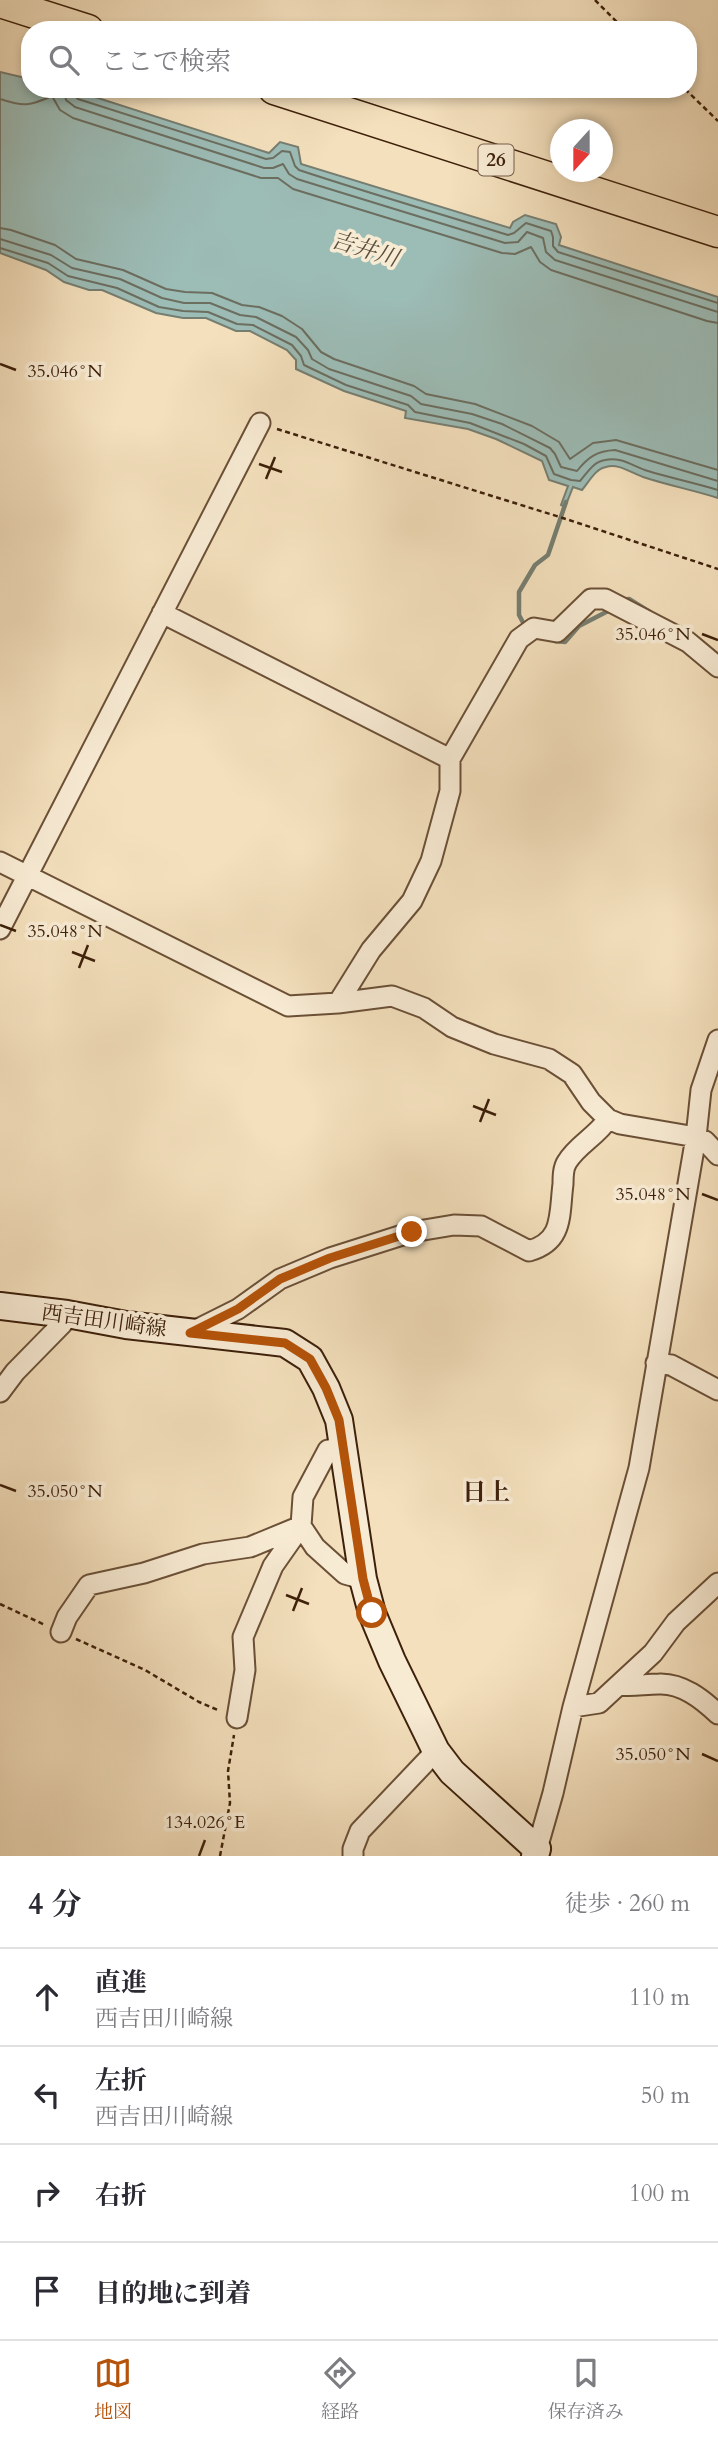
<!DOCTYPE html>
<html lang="ja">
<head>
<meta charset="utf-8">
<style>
  body { margin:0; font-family:Cardo,"Noto Serif JP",serif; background:#f2f2f3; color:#2b2b33 }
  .compass { position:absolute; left:550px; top:119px; width:63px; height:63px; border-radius:50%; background:#fff; box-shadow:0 4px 10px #0003; rotate:201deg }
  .stop { position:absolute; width:21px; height:21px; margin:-16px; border:5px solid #b45309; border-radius:50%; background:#fff }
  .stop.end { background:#b45309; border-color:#fff; box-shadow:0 2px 7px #0008 }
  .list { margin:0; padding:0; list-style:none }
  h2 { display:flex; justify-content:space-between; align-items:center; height:91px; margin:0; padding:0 28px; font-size:30px }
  h2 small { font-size:23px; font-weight:400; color:#7c7c81 }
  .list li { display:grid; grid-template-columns:46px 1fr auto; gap:21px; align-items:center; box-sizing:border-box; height:98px; padding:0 28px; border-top:2px solid #e1e1e2 }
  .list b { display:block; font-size:26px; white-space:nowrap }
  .list p { margin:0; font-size:23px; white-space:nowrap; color:#7c7c81 }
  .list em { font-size:23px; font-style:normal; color:#7c7c81 }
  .icon { flex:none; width:38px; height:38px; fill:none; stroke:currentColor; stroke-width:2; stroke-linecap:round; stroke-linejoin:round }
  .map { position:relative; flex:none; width:718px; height:1856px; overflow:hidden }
  .search { position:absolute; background:#fff; box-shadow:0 4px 10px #0003; left:21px; right:21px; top:21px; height:77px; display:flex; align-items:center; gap:18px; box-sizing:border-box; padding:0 24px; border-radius:28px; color:#7c7c81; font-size:26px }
  .sheet { height:483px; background:#fff }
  nav { display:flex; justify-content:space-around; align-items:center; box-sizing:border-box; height:98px; border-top:2px solid #e1e1e2; background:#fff; font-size:19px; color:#7c7c81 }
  nav a { display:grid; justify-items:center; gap:4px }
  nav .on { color:#b45309 }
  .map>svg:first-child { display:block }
  .water { fill:#9cbcb6; stroke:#767e71; stroke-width:2 }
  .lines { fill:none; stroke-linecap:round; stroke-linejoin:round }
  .shore { stroke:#6c6e60; stroke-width:2 }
  .stream { stroke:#767e71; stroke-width:4.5 }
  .street-casing { stroke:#6b5037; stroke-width:23 }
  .secondary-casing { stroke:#3d200a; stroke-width:30 }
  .primary-casing { stroke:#3d200a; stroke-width:33 }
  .path { stroke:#3d200a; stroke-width:2.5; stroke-dasharray:5 3.5; stroke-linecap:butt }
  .street { stroke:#f8ebd4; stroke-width:19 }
  .secondary { stroke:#f8ebd4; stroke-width:26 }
  .primary { stroke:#f4e0bd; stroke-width:30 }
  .route { stroke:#b45309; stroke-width:9 }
  .ticks { fill:none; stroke:#3d200a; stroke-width:2.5 }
  .labels { text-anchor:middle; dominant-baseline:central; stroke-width:7; stroke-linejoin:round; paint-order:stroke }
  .shield { fill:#f8ebd4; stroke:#755d47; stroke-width:2 }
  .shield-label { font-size:19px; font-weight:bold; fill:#3d200a }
  .street-label { font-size:21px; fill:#3d200a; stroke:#f8ebd4 }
  .water-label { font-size:23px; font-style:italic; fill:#5a4f3e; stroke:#f8ebd4 }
  .quarter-label { font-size:24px; font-weight:bold; fill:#3d200a; stroke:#f8ebd4 }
  .ticks-label { font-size:18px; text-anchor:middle; fill:#3d200a; stroke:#f8ebd4; stroke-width:7; stroke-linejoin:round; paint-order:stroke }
</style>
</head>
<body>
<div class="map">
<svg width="718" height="1856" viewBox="0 0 718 1856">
  <rect width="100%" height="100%" fill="#f4e0bd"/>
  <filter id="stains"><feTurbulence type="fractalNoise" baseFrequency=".00286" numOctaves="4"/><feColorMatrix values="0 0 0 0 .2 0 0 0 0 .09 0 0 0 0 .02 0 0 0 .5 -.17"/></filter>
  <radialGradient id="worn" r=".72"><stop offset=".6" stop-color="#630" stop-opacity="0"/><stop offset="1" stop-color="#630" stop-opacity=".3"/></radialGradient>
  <path class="water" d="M0,72l30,7v10h40l199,64 11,-11 18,5 3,17 209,64 3,-6 12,-7 31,9 5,13 -2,8 159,52v201c-25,-8 -51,-13 -75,-21 -12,-4 -24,-14 -37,-10 -11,2 -17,15 -24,23l-9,-3 -8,20 -4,-2 7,-19 -19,-6 -7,-19 -46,-22 -28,-10 -63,-11 1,-7 -62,-20 -48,-22v-9l-9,-10 -37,-19h-14l-30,-13h-23l-27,-5 -54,-23h-13l-25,-8 -18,-12 -46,-17z"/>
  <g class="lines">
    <path class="shore" d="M64,89l2,11 9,7 189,61h9l10,-4 6,10 8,5 208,64 13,-1 9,-10 16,6 3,14 9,8 163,52
      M73,89l1,6 4,4 188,60 7,-1 9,-7 8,1 5,14 4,4c69,23 139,43 209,65l6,-2 12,-10 25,8 2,6v9l5,6 160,51
      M0,99c24,8 30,7 52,-3l8,14 13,8 188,60h17l15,11 209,64 13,1 16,-7 9,15 11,8 156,51 11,2
      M0,228l11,2 44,15 21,14 47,11 43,19 19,3 27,1 30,12 17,2 23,9 20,13 19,23 13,7 80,27 12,8 49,10 57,22 27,16 11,17 23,-16 23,-3 102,30
      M0,239l51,16 21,13 48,11 42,19 22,5h26l30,12 16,2 40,20 12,13 4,9 17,10 82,27 10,8 51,10 30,10 48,24 5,6 6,13 16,4c11,-14 20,-20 38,-21l103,31
      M0,248l48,15 20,13 49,12 42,19 24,4 25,1 29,12 16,1 39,20 9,11 3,9 42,20 62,20 7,7 55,11 54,21 22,12 8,18 17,6 9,1c8,-9 13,-19 25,-21 16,-4 29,7 43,11 23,7 47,12 70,19"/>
    <path class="stream" d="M621,600l8,-1 21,13
      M526,628l-7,-13v-23l16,-27 13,-10 18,-53
      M697,638l20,17
      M555,641l10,1 14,-16 33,-17"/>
    <defs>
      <path id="street" d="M162,613l288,146
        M0,862l288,144 50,-3 54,-7 32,12 28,19 42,17 55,15 23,15 19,28 17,17 12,5 76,13 9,4 13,14
        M0,929l260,-506
        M338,1003l33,-53 41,-49 19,-40 19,-70v-32l69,-120 15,-11 23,4 34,-33h14l83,43 30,25
        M190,1333l48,-24 42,-30 50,-21 82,-26 42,-7 27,1 48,25c35,-10 30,-36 34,-67 0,-7 0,-16 4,-22 10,-17 30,-26 41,-43
        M656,1363l15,2 47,25
        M0,1392l15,-20 47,-48 5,-10
        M344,1447l-16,3 -25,47 -2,29 14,21 30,27 18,5
        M61,1632l6,-15 22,-32 55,-12 59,-19 47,-7 51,-21 -28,40 -30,71 2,33 -8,48
        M619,1685c14,2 25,-1 40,-1 23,-1 43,15 59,30
        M573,1707l26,-4 54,-50 23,-31 42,-39
        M537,1849l16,-56 20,-86 66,-239 57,-331 5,-47 17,-50
        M353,1856v-7l7,-18 76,-80"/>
      <path id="secondary" d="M0,1306l67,8 59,11 159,18 25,16 16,29 13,32 24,159 9,34 20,48 44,90 16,21 85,77 -2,7"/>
      <path id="primary" d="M0,2l88,28
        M274,89l444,143"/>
    </defs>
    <use href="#street" class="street-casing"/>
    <use href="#secondary" class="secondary-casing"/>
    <use href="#primary" class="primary-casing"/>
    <path class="path" d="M595,0l30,30
      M685,89l33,32
      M277,429l289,90 152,50
      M0,1604l45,21
      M76,1639l69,31 54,32 21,9
      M220,1856l10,-53 -2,-32 6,-36"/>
    <use href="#street" class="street"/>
    <use href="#secondary" class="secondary"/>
    <use href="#primary" class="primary"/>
  </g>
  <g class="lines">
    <path class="route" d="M372,1613l-9,-34 -24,-159 -13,-32 -16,-29 -25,-16 -95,-10 48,-24 42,-30 50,-21 82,-26"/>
  </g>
  <path class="ticks" d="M0,364l16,6M259,464l23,8M266,479l9,-22M702,634l16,6M0,925l16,6M72,952l23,9M79,968l9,-23M473,1106l23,9M480,1122l9,-23M702,1194l16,6M0,1485l16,6M286,1595l23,9M293,1611l9,-23M702,1754l16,7M199,1856l6,-16"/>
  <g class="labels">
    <rect class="shield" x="478.5" y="144.5" width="35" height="31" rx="5"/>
    <g class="shield-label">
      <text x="496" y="160">26</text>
    </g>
    <g class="street-label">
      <text transform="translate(104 1321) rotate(8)">西吉田川崎線</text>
    </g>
    <g class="water-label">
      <text transform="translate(365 249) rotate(17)">吉井川</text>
    </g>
    <g class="quarter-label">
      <text x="486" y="1492">日上</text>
    </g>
  </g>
  <g class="ticks-label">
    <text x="65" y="377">35.046°N</text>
    <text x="653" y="640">35.046°N</text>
    <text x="65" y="937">35.048°N</text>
    <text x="653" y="1200">35.048°N</text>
    <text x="65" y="1497">35.050°N</text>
    <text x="653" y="1760">35.050°N</text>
    <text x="205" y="1828">134.026°E</text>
  </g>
  <rect width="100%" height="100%" filter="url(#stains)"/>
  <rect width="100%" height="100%" fill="url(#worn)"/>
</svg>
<svg class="compass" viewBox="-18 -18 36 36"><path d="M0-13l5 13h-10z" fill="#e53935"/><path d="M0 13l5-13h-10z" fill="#7c7c81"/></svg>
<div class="stop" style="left:372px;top:1613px"></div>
<div class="stop end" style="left:412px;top:1232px"></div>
<div class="search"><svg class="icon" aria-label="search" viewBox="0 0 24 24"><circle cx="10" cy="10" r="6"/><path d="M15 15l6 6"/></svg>ここで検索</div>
</div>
<section class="sheet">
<h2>4 分<small>徒歩 · 260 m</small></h2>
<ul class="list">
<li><svg class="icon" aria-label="ahead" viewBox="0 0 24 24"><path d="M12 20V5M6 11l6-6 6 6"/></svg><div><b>直進</b><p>西吉田川崎線</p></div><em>110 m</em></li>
<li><svg class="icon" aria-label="left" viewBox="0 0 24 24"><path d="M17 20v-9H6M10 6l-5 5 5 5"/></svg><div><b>左折</b><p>西吉田川崎線</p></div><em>50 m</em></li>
<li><svg class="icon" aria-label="right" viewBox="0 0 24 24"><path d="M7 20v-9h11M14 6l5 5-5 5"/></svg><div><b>右折</b></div><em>100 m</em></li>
<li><svg class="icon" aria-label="arrive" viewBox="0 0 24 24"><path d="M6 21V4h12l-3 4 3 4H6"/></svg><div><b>目的地に到着</b></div></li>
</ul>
</section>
<nav>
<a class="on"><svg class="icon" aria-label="map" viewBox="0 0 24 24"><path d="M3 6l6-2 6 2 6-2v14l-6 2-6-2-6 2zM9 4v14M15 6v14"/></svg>地図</a>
<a><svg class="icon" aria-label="directions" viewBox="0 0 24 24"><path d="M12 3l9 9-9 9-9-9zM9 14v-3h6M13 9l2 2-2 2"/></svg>経路</a>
<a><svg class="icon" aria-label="saved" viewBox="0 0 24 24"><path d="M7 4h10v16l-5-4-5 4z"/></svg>保存済み</a>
</nav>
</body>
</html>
